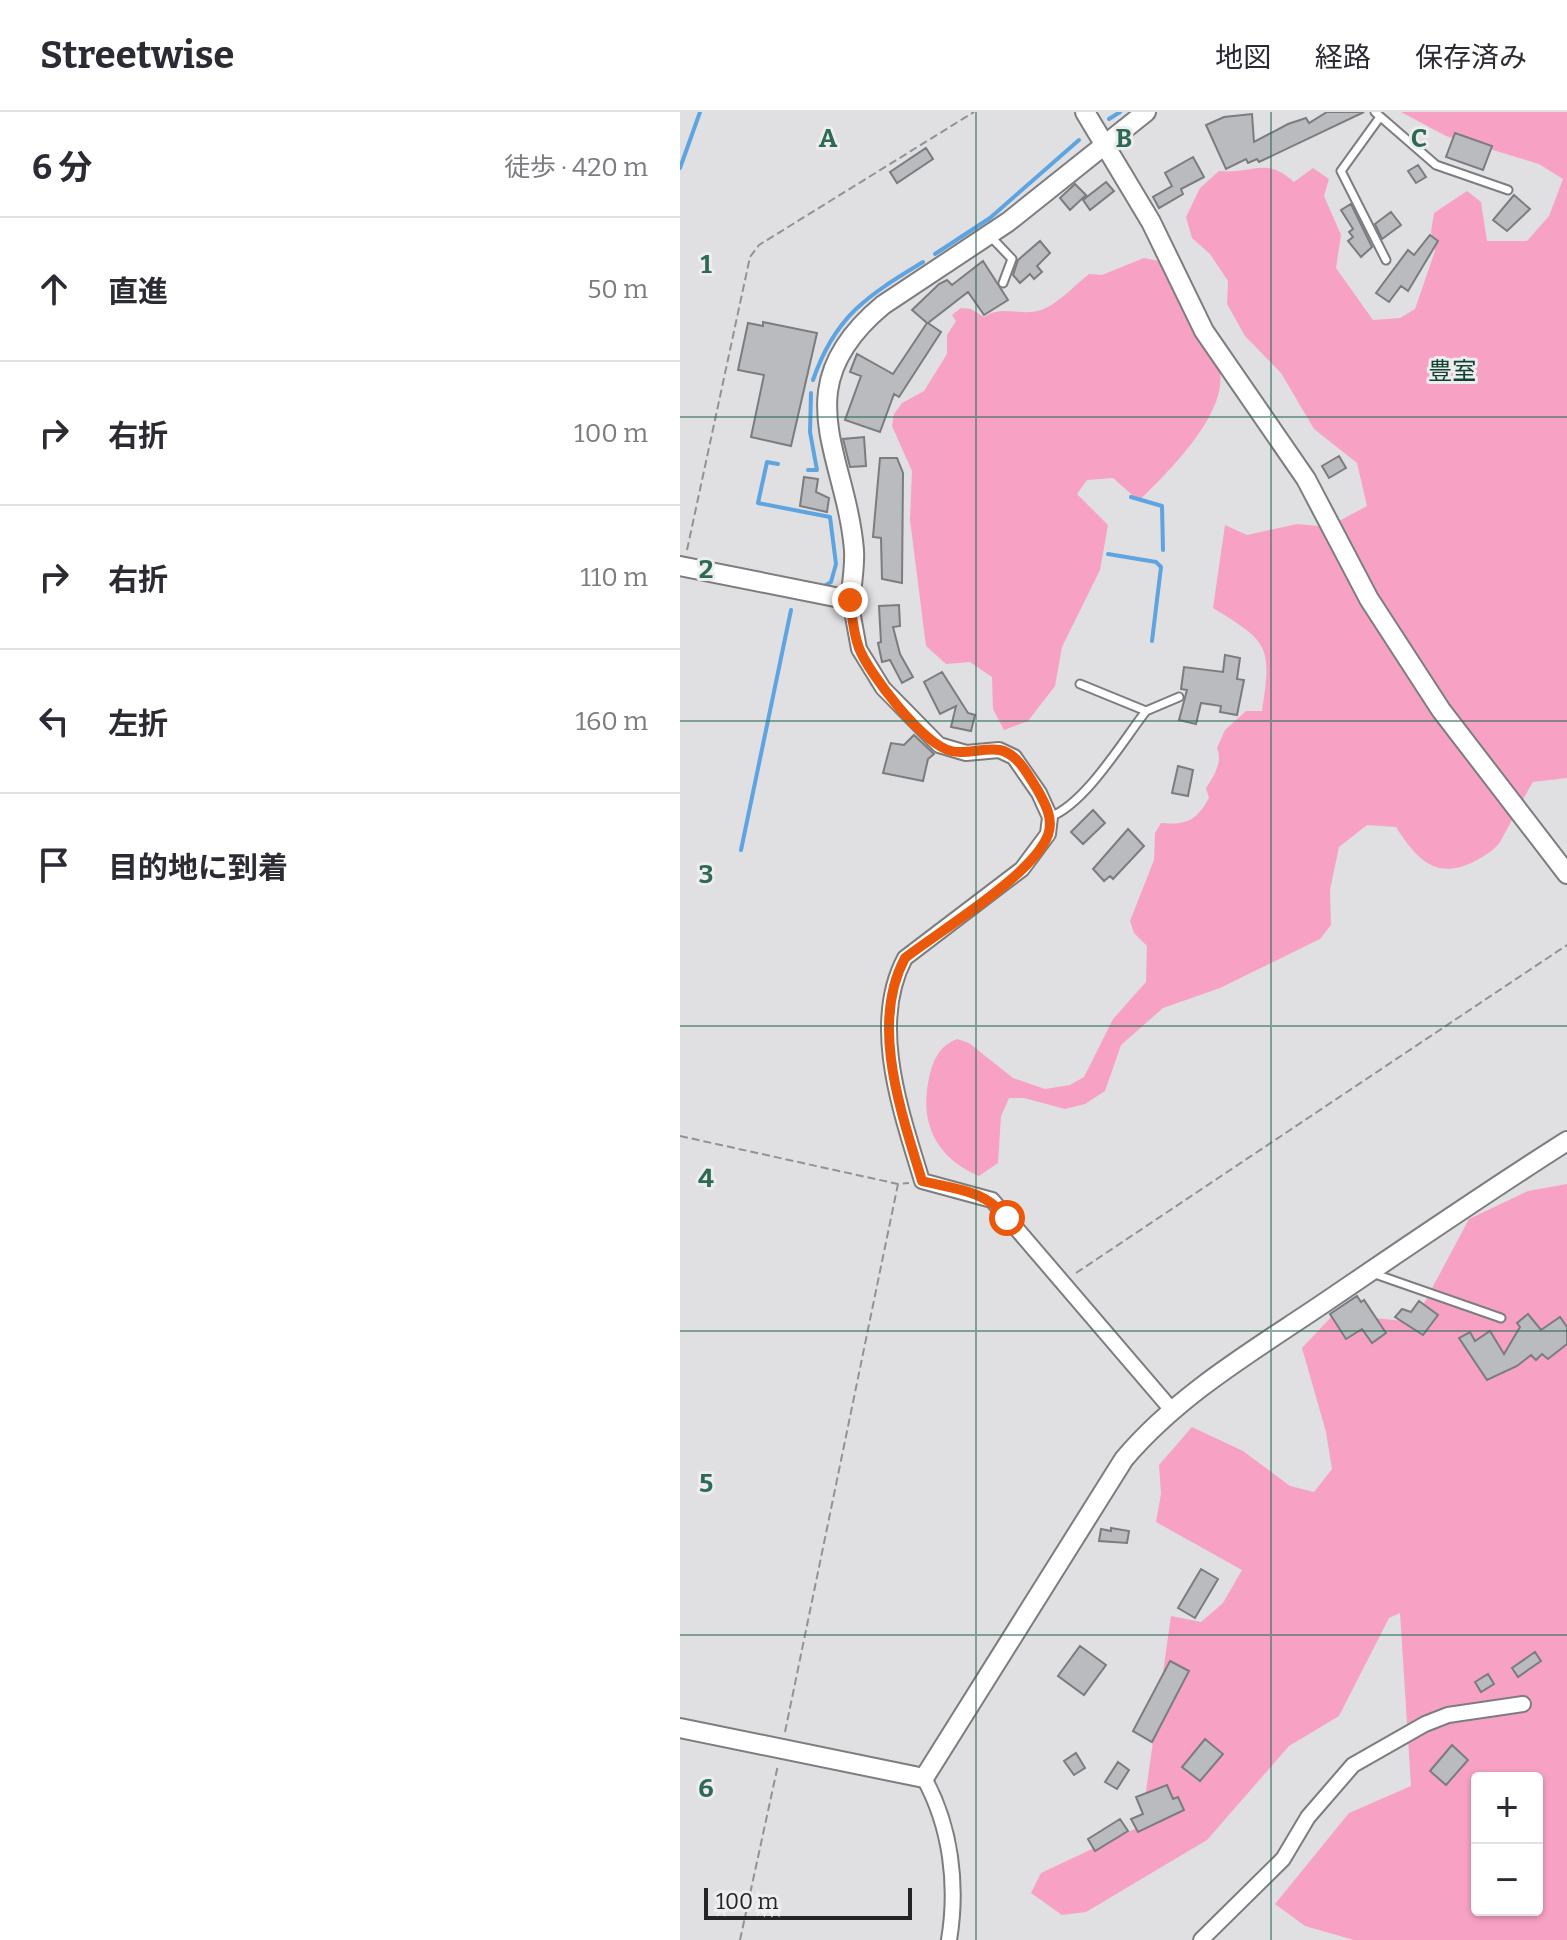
<!DOCTYPE html>
<html lang="ja">
<head>
<meta charset="utf-8">
<style>
  body { margin:0; font-family:Bitter,"Noto Sans JP",serif; background:#f7f7f7; color:#2b2b33 }
  .controls { position:absolute; right:24px; bottom:24px; display:grid; overflow:hidden; border-radius:8px; box-shadow:0 2px 6px #0004 }
  .controls button { width:72px; height:72px; display:grid; place-items:center; padding:0; border:0; border-bottom:2px solid #e1e1e2; background:#fff; color:#2b2b33; font:40px sans-serif }
  .scale { position:absolute; left:24px; bottom:20px; width:208px; box-sizing:border-box; padding-left:8px; border:4px solid #242425; border-top:0; font-size:22px; line-height:28px; white-space:nowrap; color:#242425; -webkit-text-stroke:6px #edecef; paint-order:stroke }
  .stop { position:absolute; width:24px; height:24px; margin:-18px; border:6px solid #ea580c; border-radius:50%; background:#fff }
  .stop.end { background:#ea580c; border-color:#fff; box-shadow:0 2px 8px #0008 }
  .list { margin:0; padding:0; list-style:none }
  h2 { display:flex; justify-content:space-between; align-items:center; height:104px; margin:0; padding:0 32px; font-size:34px }
  h2 small { font-size:26px; font-weight:400; color:#7c7c81 }
  .list li { display:grid; grid-template-columns:52px 1fr auto; gap:24px; align-items:center; box-sizing:border-box; height:144px; padding:0 32px; border-top:2px solid #e1e1e2 }
  .list b { display:block; font-size:30px; white-space:nowrap }
  .list em { font-size:26px; font-style:normal; color:#7c7c81 }
  .icon { flex:none; width:44px; height:44px; fill:none; stroke:currentColor; stroke-width:2; stroke-linecap:round; stroke-linejoin:round }
  .map { position:relative; flex:none; width:887px; height:1828px; overflow:hidden }
  header { display:flex; align-items:center; gap:48px; box-sizing:border-box; height:112px; padding:0 40px; background:#fff; border-bottom:2px solid #e1e1e2 }
  header strong { font-size:38px }
  nav { display:flex; gap:44px; margin-inline-start:auto; font-size:28px }
  main { display:flex }
  aside { flex:1; background:#fff }
  .map>svg:first-child { display:block }
  .green { fill:#f7a2c5; fill-rule:evenodd }
  .lines { fill:none; stroke-linecap:round; stroke-linejoin:round }
  .stream { stroke:#5da4e1; stroke-width:4 }
  .building { fill:#babbbe; stroke:#7b7c7f; stroke-width:2 }
  .service-casing { stroke:#7d7c7f; stroke-width:11 }
  .minor-casing { stroke:#7d7c7f; stroke-width:18 }
  .tertiary-casing { stroke:#7d7c7f; stroke-width:22 }
  .path { stroke:#929294; stroke-width:2; stroke-dasharray:8 4; stroke-linecap:butt }
  .service { stroke:#fff; stroke-width:7 }
  .minor { stroke:#fff; stroke-width:14 }
  .tertiary { stroke:#fff; stroke-width:18 }
  .route { stroke:#ea580c; stroke-width:10 }
  .grid { fill:none; stroke:#2e6953; stroke-width:2; stroke-opacity:0.55 }
  .labels { text-anchor:middle; dominant-baseline:central; stroke-width:6; stroke-linejoin:round; paint-order:stroke }
  .quarter-label { font-size:24px; fill:#114231; stroke:#edecef }
  .grid-label { font-size:26px; text-anchor:middle; font-weight:bold; fill:#2e6953; stroke:#edecef; stroke-width:6; stroke-linejoin:round; paint-order:stroke }
</style>
</head>
<body>
<header>
<strong>Streetwise</strong>
<nav><a>地図</a><a>経路</a><a>保存済み</a></nav>
</header>
<main>
<aside>
<h2>6 分<small>徒歩 · 420 m</small></h2>
<ul class="list">
<li><svg class="icon" aria-label="ahead" viewBox="0 0 24 24"><path d="M12 20V5M6 11l6-6 6 6"/></svg><div><b>直進</b></div><em>50 m</em></li>
<li><svg class="icon" aria-label="right" viewBox="0 0 24 24"><path d="M7 20v-9h11M14 6l5 5-5 5"/></svg><div><b>右折</b></div><em>100 m</em></li>
<li><svg class="icon" aria-label="right" viewBox="0 0 24 24"><path d="M7 20v-9h11M14 6l5 5-5 5"/></svg><div><b>右折</b></div><em>110 m</em></li>
<li><svg class="icon" aria-label="left" viewBox="0 0 24 24"><path d="M17 20v-9H6M10 6l-5 5 5 5"/></svg><div><b>左折</b></div><em>160 m</em></li>
<li><svg class="icon" aria-label="arrive" viewBox="0 0 24 24"><path d="M6 21V4h12l-3 4 3 4H6"/></svg><div><b>目的地に到着</b></div></li>
</ul>
</aside>
<div class="map">
<svg width="887" height="1828" viewBox="0 0 887 1828">
  <rect width="100%" height="100%" fill="#e0dfe2"/>
  <path class="green" d="M721,0h166v666l-34,4c-12,20 -22,41 -33,60 -5,8 -17,15 -25,19 -38,20 -58,-1 -79,-34l-29,-2 -28,22 -9,43 1,35 -11,14 -100,49 -57,20 -42,37 -16,46 -20,13 -20,5 -41,-11h-15l-8,18 -3,47 -19,13c-43,-18 -60,-53 -50,-98 4,-18 10,-32 28,-39l12,4 44,35 32,11 25,-4 14,-8 29,-58 33,-37 1,-36 -13,-13 -4,-12 24,-61 1,-27 6,-10c26,2 35,-2 48,-25l-3,-10c8,-12 17,-26 11,-40l8,-18 21,-19h16c10,-65 7,-69 -49,-103l12,-83 22,10 50,-11 31,3 39,-21 -10,-43 -43,-34 -33,-56 -36,-37 -18,-32 1,-23 -18,-27 -18,-16 -6,-21 14,-29 19,-17c36,3 46,-15 75,11l19,-14 16,11 -5,17 17,39 -5,33 37,52 27,-2 15,-9 20,-58 -4,-19 3,-19 33,-22 14,11 6,39h40l22,-25 14,-37 -24,-15 -93,-28z
    M464,146l15,3c19,27 52,76 60,107 12,44 -53,106 -80,133l-26,-23 -26,2 -10,14 31,31 -8,45 -38,77 -7,39 -27,35 -24,9 -11,-21 -1,-32 -22,-15 -24,2 -20,-18 -16,-126 2,-49 -20,-45 2,-12 8,-11 22,-12 23,-37v-19l9,-14 -4,-6 9,-7 10,1 13,8c19,-13 36,0 57,-7 17,-6 34,-25 48,-36l13,1z
    M887,1072v756h-213l-49,-14 -30,-22 74,-91 62,-27 -11,-173 -11,5 -50,98 -50,30 -82,94 -121,72 -24,3 -31,-22 10,-20 100,-47 30,-210 30,6 22,-19 19,-33 -86,-48 5,-28 -2,-29 33,-38 51,24 47,35 24,6 18,-23 -6,-37 -24,-84 32,-34 80,8 55,-103 59,-28zM797,1666h60v132h-60z"/>
  <g class="lines">
    <path class="stream" d="M429,7l11,-7
      M0,56l20,-56
      M255,142l55,-36 89,-78
      M133,268c22,-64 54,-84 110,-118
      M98,352l-11,-2 -9,41 72,14 6,47 -5,18 -8,5
      M128,358h9l-7,-38 1,-39
      M451,385l31,9 1,44
      M428,442l48,8 5,5 -9,74
      M61,738l50,-240"/>
  </g>
  <path class="building" d="M647,0h37l-105,50 -2,-3 -9,4 -2,-4 -20,10 -20,-44 18,-8 28,-3 2,28 34,-18 18,-6 3,5z
    M775,21l37,13 -9,24 -37,-13z
    M246,36l7,11 -36,24 -7,-11z
    M513,45l11,20 -23,12 2,5 -24,14 -6,-11 19,-11 -7,-13z
    M738,53l8,12 -10,6 -8,-12z
    M426,70l8,9 -24,19 -7,-10z
    M395,72l11,11 -16,15 -10,-12z
    M834,83l16,14 -23,22 -14,-11z
    M671,92l21,43 -11,10 -13,-16 5,-4 -4,-5 4,-3 -12,-19z
    M711,100l10,13 -19,14 -7,-15z
    M750,123l8,6 -30,50 -7,-5 -12,16 -13,-9 32,-43 6,5z
    M360,129l10,12 -13,13 5,6 -8,7 -4,-5 -10,9 -7,-8 5,-15z
    M303,149l25,39 -24,15 -16,-23 -40,31 13,9 -42,65 -5,-3 -14,38 -35,-12 16,-44 -11,-4 7,-18 36,20 34,-51 -15,-13 27,-26 8,-4 5,5z
    M83,210l54,11 -26,113 -40,-9 13,-62 -26,-5 10,-47 15,3z
    M184,325l2,29 -16,1 -7,-28z
    M659,344l7,12 -17,10 -7,-12z
    M200,346h17l6,15 -1,110 -20,-4 -1,-41 -8,-1z
    M124,365l14,2 -2,13 13,6 -2,14 -27,-6z
    M219,493l1,21 -7,1 7,27 13,23 -11,6 -12,-23 -8,2 -4,-19 3,-1 -2,-36z
    M545,543l15,3 -3,21 7,1 -7,35 -17,-3 1,-6 -20,-3 -5,21 -17,-4 8,-30 -6,-1 3,-22 39,5z
    M262,560l26,41 7,2 -4,16 -20,-4 5,-21 -16,8 -16,-32z
    M234,623l20,19 -6,5 -5,22 -40,-8 8,-30 13,2z
    M498,654l15,4 -5,26 -16,-3z
    M413,698l12,13 -22,21 -12,-12z
    M448,717l16,17 -31,33 -3,-3 -6,5 -11,-12z
    M677,1184l4,6 3,-2 22,33 -14,10 -10,-14 -16,10 -16,-25z
    M739,1189l19,14 -15,20 -28,-18 7,-8 9,3z
    M848,1202l13,16 19,-13 7,10v17l-19,15 -6,-5 -6,6 -5,-5 -14,11 -30,14 -28,-42 11,-6 5,9 15,-10 14,23 16,-27 -3,-4z
    M431,1416l18,3 -2,12 -28,-2 2,-12 10,2z
    M521,1457l17,10 -23,39 -17,-10z
    M400,1534l26,19 -22,30 -26,-19z
    M855,1540l6,9 -23,16 -6,-9z
    M490,1549l19,10 -37,71 -19,-11z
    M808,1562l6,10 -13,8 -6,-10z
    M525,1627l18,15 -23,27 -18,-14z
    M772,1633l16,15 -22,25 -16,-14z
    M396,1641l9,15 -11,7 -10,-14z
    M438,1650l11,8 -12,19 -12,-7z
    M487,1673l6,14 5,-2 6,13 -46,22 -7,-13 12,-5 -7,-17z
    M440,1707l8,12 -33,20 -7,-12z"/>
  <g class="lines">
    <defs>
      <path id="service" d="M695,0l61,53 72,25
        M700,5l-39,54 45,89
        M311,125l21,22 -9,24
        M466,599l33,-14
        M370,705c36,-14 72,-75 96,-106l-66,-27
        M695,1162l126,44"/>
      <path id="minor" d="M170,488l9,49 24,39 56,57 27,8 33,-3 15,7 25,36 11,24 -2,17 -26,35 -117,89c-36,67 -3,156 17,223l70,19 179,209
        M244,1666c27,49 34,107 25,162
        M521,1828l82,-81 25,-42 45,-52 72,-41 23,-9 75,-11"/>
      <path id="tertiary" d="M405,0l66,110 53,109 102,148 63,120 72,111 126,164
        M0,454l170,34c2,-16 5,-34 4,-50 -8,-97 -71,-162 29,-245l125,-83 138,-110
        M0,1616l244,50 200,-319c55,-65 129,-108 200,-156 81,-55 161,-110 243,-162"/>
    </defs>
    <use href="#service" class="service-casing"/>
    <use href="#minor" class="minor-casing"/>
    <use href="#tertiary" class="tertiary-casing"/>
    <path class="path" d="M7,438l63,-293 9,-12 215,-133
      M0,1024l218,48 11,-1
      M396,1161l491,-328
      M105,1620l113,-548
      M60,1828l38,-175"/>
    <use href="#service" class="service"/>
    <use href="#minor" class="minor"/>
    <use href="#tertiary" class="tertiary"/>
  </g>
  <g class="lines">
    <path class="route" d="M170,488c2,16 3,32 9,48 10,26 64,96 92,103 16,4 33,-4 49,-1 18,4 28,25 37,39 8,14 17,30 11,46 -15,40 -107,95 -143,123 -36,67 -3,156 17,223 36,9 61,8 85,37"/>
  </g>
  <path class="grid" d="M296,0v1828M591,0v1828M0,305h887M0,609h887M0,914h887M0,1219h887M0,1523h887"/>
  <g class="labels">
    <g class="quarter-label">
      <text x="772" y="259">豊室</text>
    </g>
  </g>
  <g class="grid-label">
    <text x="148" y="35">A</text>
    <text x="444" y="35">B</text>
    <text x="739" y="35">C</text>
    <text x="26" y="161">1</text>
    <text x="26" y="466">2</text>
    <text x="26" y="771">3</text>
    <text x="26" y="1075">4</text>
    <text x="26" y="1380">5</text>
    <text x="26" y="1685">6</text>
  </g>
</svg>
<div class="controls">
<button>+</button>
<button>−</button>
</div>
<div class="scale">100 m</div>
<div class="stop" style="left:327px;top:1106px"></div>
<div class="stop end" style="left:170px;top:488px"></div>
</div>
</main>
</body>
</html>
